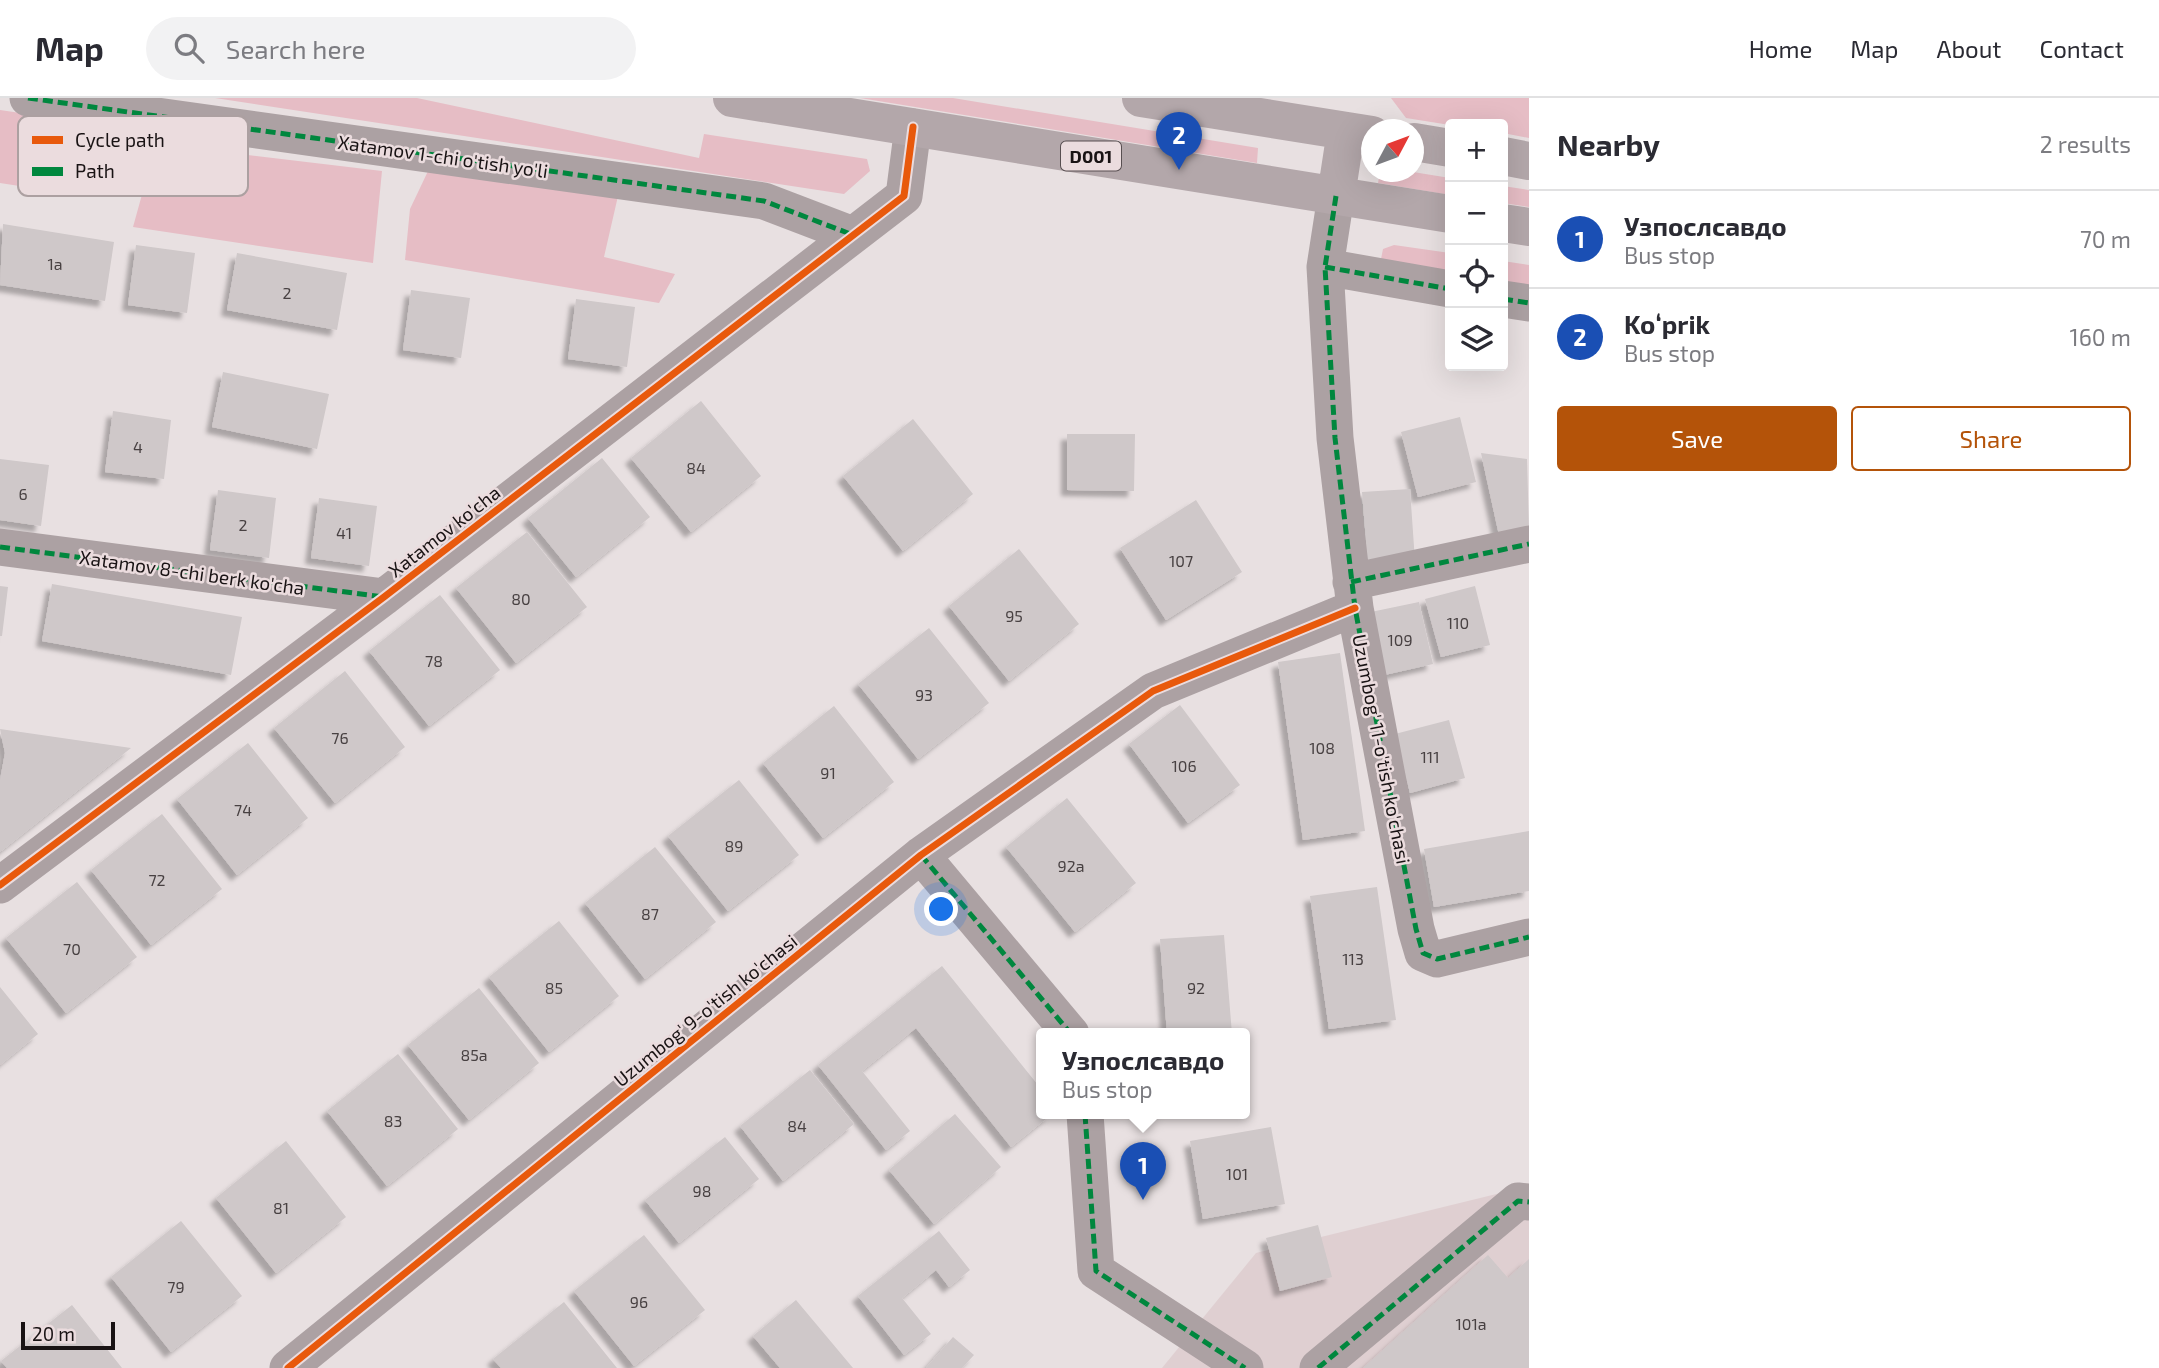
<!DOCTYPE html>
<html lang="en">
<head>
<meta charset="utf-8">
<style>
  body { margin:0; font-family:"Exo 2",sans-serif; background:#f2f2f3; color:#2b2b33 }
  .controls { position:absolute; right:21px; top:21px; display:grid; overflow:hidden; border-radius:7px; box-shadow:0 7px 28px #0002 }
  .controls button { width:63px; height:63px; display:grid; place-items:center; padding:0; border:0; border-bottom:2px solid #e1e1e2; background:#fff; color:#2b2b33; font:35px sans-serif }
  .compass { position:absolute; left:1361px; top:21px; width:63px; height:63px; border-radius:50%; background:#fff; box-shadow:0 7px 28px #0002; rotate:49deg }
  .scale { position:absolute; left:21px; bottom:18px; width:94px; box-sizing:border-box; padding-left:7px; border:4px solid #191314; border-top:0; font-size:19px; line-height:24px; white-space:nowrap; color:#191314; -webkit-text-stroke:5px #ebdcde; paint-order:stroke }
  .you { position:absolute; left:942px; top:812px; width:24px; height:24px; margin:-18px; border:5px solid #fff; border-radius:50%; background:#1a73e8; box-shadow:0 0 0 10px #1a73e833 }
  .badge { display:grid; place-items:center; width:46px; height:46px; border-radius:50%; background:#b45309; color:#fff; font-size:23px; font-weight:700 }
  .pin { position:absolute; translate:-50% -58px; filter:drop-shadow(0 2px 4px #0008) }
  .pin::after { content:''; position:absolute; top:37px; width:24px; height:21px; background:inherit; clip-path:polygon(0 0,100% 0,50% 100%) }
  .popup { position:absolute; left:1036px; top:930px; width:214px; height:91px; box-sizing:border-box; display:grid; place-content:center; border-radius:7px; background:#fff; filter:drop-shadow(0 2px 5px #0005); font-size:23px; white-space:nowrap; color:#7c7c81 }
  .popup b { font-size:26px; color:#2b2b33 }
  .popup::after { content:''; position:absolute; left:50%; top:100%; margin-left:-14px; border:14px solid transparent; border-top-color:#fff }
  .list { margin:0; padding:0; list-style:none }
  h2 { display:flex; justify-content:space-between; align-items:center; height:91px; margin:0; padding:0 28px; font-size:30px }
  h2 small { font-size:23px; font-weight:400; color:#7c7c81 }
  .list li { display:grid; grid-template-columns:46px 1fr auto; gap:21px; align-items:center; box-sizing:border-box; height:98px; padding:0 28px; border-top:2px solid #e1e1e2 }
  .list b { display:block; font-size:26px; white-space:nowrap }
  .list p { margin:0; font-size:23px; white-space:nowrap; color:#7c7c81 }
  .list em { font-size:23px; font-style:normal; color:#7c7c81 }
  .actions { display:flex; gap:14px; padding:21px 28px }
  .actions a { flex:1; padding:16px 0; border:2px solid #b45309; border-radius:7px; text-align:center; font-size:24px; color:#b45309 }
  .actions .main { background:#b45309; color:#fff }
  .icon { flex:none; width:38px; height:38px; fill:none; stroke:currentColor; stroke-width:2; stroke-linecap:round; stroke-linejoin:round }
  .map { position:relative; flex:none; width:1529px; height:1270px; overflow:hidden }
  header { display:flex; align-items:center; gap:42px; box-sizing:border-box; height:98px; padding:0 35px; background:#fff; border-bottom:2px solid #e1e1e2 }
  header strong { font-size:33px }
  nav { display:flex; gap:38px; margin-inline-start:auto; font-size:24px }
  .search { width:490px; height:63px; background:#f2f2f3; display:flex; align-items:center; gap:18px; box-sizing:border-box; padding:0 24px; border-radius:38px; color:#7c7c81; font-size:26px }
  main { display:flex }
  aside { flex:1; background:#fff }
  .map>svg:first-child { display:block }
  .built { fill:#dfcfd1 }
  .green { fill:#e6bdc5 }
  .building { fill:#cfc8c9; filter:url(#shadow) }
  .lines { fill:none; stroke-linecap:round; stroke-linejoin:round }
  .street { stroke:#aca1a3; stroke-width:37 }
  .highway { stroke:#b3a7aa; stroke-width:38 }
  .quiet { stroke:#00873e; stroke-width:5; stroke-dasharray:10 5; stroke-linecap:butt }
  .cycleway-casing { stroke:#ebdcde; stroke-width:11 }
  .cycleway { stroke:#e8590c; stroke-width:7 }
  .labels { text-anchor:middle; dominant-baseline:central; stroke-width:5; stroke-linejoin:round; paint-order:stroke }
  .number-label { font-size:16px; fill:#484142 }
  .shield { fill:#ebdcde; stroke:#584f51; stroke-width:2 }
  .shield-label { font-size:18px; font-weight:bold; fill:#191314 }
  .street-label { font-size:19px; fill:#191314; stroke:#ebdcde }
  .key { fill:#ebdcde; stroke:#aca0a1; stroke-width:2 }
  .key-label { font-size:19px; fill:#191314 }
</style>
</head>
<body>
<header>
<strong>Map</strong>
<div class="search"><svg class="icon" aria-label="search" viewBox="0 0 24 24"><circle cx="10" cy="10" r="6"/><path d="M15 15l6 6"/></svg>Search here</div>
<nav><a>Home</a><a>Map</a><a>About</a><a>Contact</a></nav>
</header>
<main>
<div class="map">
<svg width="1529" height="1270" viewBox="0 0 1529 1270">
  <defs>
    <filter id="shadow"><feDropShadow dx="-6" dy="6" stdDeviation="2" flood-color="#0004"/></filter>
  </defs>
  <rect width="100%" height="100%" fill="#e8e0e1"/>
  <path class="built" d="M1529,1088v182h-367l94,-115z"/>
  <path class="green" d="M215,0h202l282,60 5,-24 163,25 3,12 -26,23z
    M860,0h93l305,50 -1,15z
    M1391,0h138v40l-26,-5v-9l-53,1 -44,-7z
    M0,12l68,10 -10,72 -58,-9z
    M156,46l226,27 -9,92 -240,-36z
    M429,71l189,27 -14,61 71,17 -16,29 -254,-43 5,-51z
    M1380,74h33l37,6v17l-72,-12z
    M1503,88l26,4v17l-26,-4z
    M1394,147l56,8v25l-69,-19 2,-10z
    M1503,163l26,4v26l-26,-4z"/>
  <path class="building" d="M3,126l111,18 -9,59 -105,-16z
    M136,147l59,8 -8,60 -59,-8z
    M237,155l110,20 -10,57 -110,-20z
    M411,192l59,8 -9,60 -58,-8z
    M576,201l59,8 -8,60 -59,-8z
    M223,274l106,22 -12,55 -105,-22z
    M701,303l60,75 -70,56 -60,-74z
    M113,313l58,9 -7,59 -59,-7z
    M1460,319l16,65 -58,15 -17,-65z
    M913,321l60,75 -70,57 -60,-75z
    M1067,336h68l-1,57 -67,-1z
    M1481,355l46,6 2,70 -30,6z
    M602,360l48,59 -74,60 -48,-59z
    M0,361l49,6 -8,61 -41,-6z
    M1410,391l5,72 -47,4 -6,-73z
    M218,392l58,8 -7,60 -59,-8z
    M319,400l58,8 -8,60 -58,-8z
    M1196,402l46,72 -76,48 -46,-72z
    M527,434l60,75 -71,56 -60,-75z
    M1019,451l60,75 -70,57 -60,-75z
    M52,486l190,33 -11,58 -189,-34z
    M0,488l8,1 -6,49h-2z
    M1475,488l15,59 -49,12 -16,-58z
    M440,497l60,75 -71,56 -60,-75z
    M1419,504l14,62 -53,12 -14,-63z
    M929,530l60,75 -71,56 -60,-75z
    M1340,555l25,178 -62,9 -25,-178z
    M345,573l60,76 -70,56 -61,-75z
    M1180,607l60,80 -52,38 -59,-79z
    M834,608l60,76 -71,56 -60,-75z
    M1449,622l16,58 -55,15 -15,-59z
    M0,631l131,19 -131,104v-72l5,-27z
    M248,645l60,75 -71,57 -60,-76z
    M739,682l60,75 -71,56 -60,-75z
    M1067,700l69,85 -61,49 -69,-85z
    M162,716l60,75 -71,56 -60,-75z
    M1529,733v60l-95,16 -10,-58z
    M655,749l61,75 -71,57 -60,-76z
    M77,784l60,75 -71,56 -60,-75z
    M1377,789l19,133 -67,9 -19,-133z
    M559,823l60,75 -70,56 -60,-75z
    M1224,837l8,99h-65l-7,-95z
    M942,868l100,124v24h10l-41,33 -95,-119 -54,43 48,60 -24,19 -68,-85z
    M0,889l38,47 -38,31z
    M479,890l60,75 -70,57 -61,-75z
    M398,956l60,75 -71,57 -60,-75z
    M810,972l44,54 -71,57 -43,-55z
    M955,1016l46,53 -67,57 -45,-54z
    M1271,1029l14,77 -82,15 -13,-78z
    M725,1039l34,42 -80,64 -34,-43z
    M286,1043l60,76 -70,56 -60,-75z
    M181,1123l61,75 -71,56 -60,-75z
    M1318,1127l14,52 -52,14 -14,-53z
    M939,1133l31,39 -21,17 -13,-17 -34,28 29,36 -27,21 -46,-59z
    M644,1137l61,75 -71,56 -60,-75z
    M1488,1157l20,23 21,-19v109h-166z
    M796,1202l57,68h-73l-27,-32z
    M564,1204l53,66h-116l-8,-9z
    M72,1207l50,63h-115l-6,-7z
    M953,1239l21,18 -12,13h-36z"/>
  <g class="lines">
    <path class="street" d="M28,0l736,103 89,34
      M1336,98l-11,71 10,171 20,170 61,321 7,24 14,6 92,-22
      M1325,169l125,22
      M1503,201l26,4
      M0,449l384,50
      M1351,484l178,-38
      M921,757l150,179
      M0,787l384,-288 520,-401 9,-69
      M1085,1016l11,157 149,97
      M288,1270l633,-513 232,-164 202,-83
      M1318,1270l200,-167 11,1"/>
    <path class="highway" d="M732,0l718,116
      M1141,0l231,37
      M1414,44l36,6
      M1503,58l26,5
      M1336,98l10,-65
      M1503,125l26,4"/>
    <path class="quiet" d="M28,0l736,103 89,34
      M1336,98l-11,71 10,171 20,170 61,321 7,24 14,6 92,-22
      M1325,169l125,22
      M1503,201l26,4
      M0,449l384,50
      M1351,484l178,-38
      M921,757l150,179
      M1085,1016l11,157 149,97
      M1318,1270l200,-167 11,1"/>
    <defs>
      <path id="cycleway" d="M0,787l384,-288 520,-401 9,-69
        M288,1270l633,-513 232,-164 202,-83"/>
    </defs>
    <use href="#cycleway" class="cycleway-casing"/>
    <use href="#cycleway" class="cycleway"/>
  </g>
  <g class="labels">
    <g class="number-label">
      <text x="55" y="165">1а</text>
      <text x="287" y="194">2</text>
      <text x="138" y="348">4</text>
      <text x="696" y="369">84</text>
      <text x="23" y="395">6</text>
      <text x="243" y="426">2</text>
      <text x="344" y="434">41</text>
      <text x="1181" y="462">107</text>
      <text x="521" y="500">80</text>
      <text x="1014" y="517">95</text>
      <text x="1458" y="524">110</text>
      <text x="1400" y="541">109</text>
      <text x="434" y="562">78</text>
      <text x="924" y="596">93</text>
      <text x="340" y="639">76</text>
      <text x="1322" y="649">108</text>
      <text x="1430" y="658">111</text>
      <text x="1184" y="667">106</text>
      <text x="828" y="674">91</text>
      <text x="243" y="711">74</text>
      <text x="734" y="747">89</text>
      <text x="1071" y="767">92a</text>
      <text x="157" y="781">72</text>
      <text x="650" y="815">87</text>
      <text x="72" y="850">70</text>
      <text x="1353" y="860">113</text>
      <text x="554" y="889">85</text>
      <text x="1196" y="889">92</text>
      <text x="474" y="956">85a</text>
      <text x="393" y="1022">83</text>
      <text x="797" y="1027">84</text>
      <text x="1237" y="1075">101</text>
      <text x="702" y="1092">98</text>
      <text x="281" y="1109">81</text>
      <text x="176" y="1188">79</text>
      <text x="639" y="1203">96</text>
      <text x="1471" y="1225">101a</text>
    </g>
    <rect class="shield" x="1061" y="43.5" width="60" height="29" rx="5"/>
    <g class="shield-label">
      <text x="1091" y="58">D001</text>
    </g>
    <g class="street-label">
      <text transform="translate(443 58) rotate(8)">Xatamov 1-chi o'tish yo'li</text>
      <text transform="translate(444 433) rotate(-38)">Xatamov ko'cha</text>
      <text transform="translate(192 474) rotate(8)">Xatamov 8-chi berk ko'cha</text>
      <text transform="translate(1382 651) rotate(79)">Uzumbog' 11-o'tish ko'chasi</text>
      <text transform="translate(705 912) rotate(-39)">Uzumbog' 9-o'tish ko'chasi</text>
    </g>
  </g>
  <rect x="18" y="18" width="230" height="80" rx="10" class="key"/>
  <rect x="32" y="38" width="31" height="8" fill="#e8590c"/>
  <rect x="32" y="69" width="31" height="9" fill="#00873e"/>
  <g class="key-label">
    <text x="75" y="49">Cycle path</text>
    <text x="75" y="80">Path</text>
  </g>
</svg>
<div class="controls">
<button>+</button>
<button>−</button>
<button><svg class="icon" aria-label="locate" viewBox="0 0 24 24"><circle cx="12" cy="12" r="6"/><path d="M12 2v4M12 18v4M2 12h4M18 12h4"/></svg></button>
<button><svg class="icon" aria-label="layers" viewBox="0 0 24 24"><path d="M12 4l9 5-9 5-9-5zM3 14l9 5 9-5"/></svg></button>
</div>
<svg class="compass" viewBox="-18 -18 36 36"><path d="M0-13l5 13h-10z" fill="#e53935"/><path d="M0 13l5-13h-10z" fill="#7c7c81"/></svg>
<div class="scale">20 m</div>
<div class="you"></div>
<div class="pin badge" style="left:1143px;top:1102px;background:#1a4fb4">1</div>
<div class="popup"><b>Узпослсавдо</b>Bus stop</div>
<div class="pin badge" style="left:1179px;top:72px;background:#1a4fb4">2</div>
</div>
<aside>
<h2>Nearby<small>2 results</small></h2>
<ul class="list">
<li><span class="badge" style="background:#1a4fb4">1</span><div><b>Узпослсавдо</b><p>Bus stop</p></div><em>70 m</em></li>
<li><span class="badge" style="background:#1a4fb4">2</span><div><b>Koʻprik</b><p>Bus stop</p></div><em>160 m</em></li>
</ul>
<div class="actions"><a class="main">Save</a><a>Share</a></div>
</aside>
</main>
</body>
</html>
